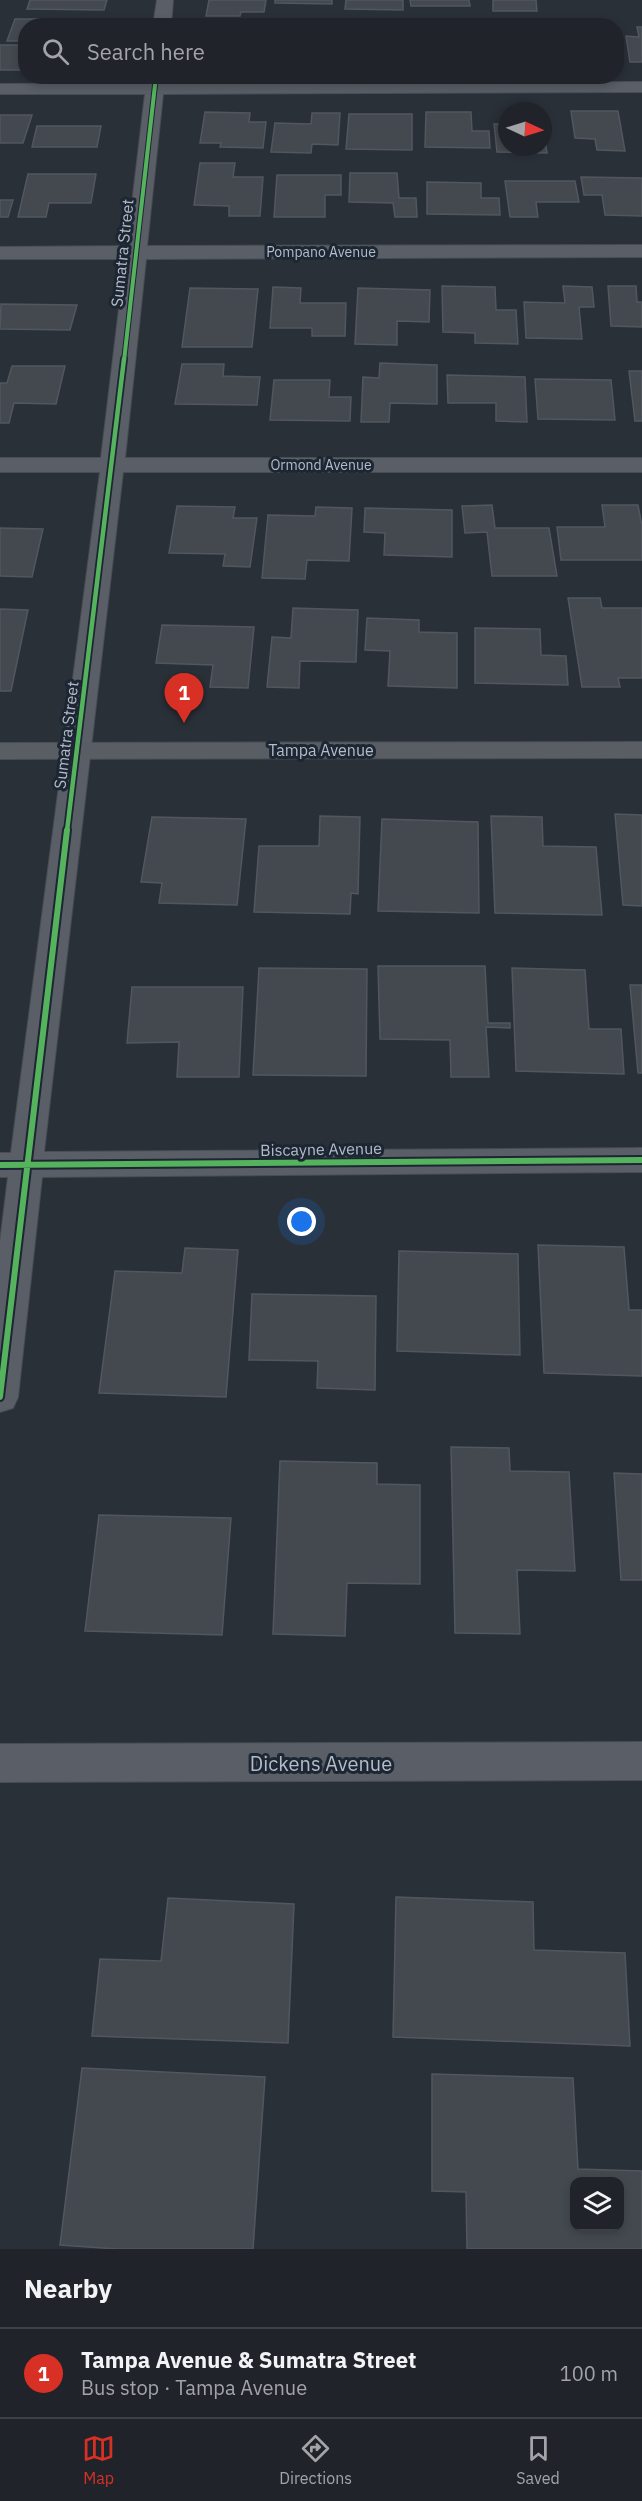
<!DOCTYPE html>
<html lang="en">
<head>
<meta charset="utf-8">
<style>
  body { margin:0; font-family:"IBM Plex Sans",sans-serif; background:#2d3036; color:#f1f3f6 }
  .controls { position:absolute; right:18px; bottom:18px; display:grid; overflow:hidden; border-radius:12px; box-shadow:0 3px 9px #0003 }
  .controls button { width:54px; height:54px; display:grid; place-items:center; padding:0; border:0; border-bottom:2px solid #3d4147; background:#20242a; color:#f1f3f6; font:30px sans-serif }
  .compass { position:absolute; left:498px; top:102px; width:54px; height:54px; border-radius:50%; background:#20242a; box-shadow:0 3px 9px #0003; rotate:94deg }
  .you { position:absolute; left:302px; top:1222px; width:21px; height:21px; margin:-15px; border:4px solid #fff; border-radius:50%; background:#1a73e8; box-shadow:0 0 0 9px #1a73e833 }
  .badge { display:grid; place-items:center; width:39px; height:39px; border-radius:50%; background:#d93025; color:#fff; font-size:20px; font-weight:700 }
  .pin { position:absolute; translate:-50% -50px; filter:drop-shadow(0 2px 3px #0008) }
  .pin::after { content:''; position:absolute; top:32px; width:21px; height:18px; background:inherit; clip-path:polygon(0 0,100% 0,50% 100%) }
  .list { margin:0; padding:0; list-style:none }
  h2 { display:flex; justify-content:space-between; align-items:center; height:78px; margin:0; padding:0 24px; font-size:26px }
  h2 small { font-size:20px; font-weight:400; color:#a2a4a8 }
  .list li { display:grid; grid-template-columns:39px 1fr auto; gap:18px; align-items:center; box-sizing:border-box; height:90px; padding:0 24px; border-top:2px solid #3d4147 }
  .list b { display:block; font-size:22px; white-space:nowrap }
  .list p { margin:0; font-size:20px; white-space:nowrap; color:#a2a4a8 }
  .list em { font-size:20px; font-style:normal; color:#a2a4a8 }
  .icon { flex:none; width:33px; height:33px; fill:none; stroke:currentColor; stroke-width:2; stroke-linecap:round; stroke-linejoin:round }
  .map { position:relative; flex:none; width:642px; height:2249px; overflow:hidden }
  .search { position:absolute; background:#20242a; box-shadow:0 3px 9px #0003; left:18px; right:18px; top:18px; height:66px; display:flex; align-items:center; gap:15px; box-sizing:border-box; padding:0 21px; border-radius:24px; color:#a2a4a8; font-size:22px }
  .sheet { height:168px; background:#20242a }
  nav { display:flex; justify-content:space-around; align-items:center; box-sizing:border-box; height:84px; border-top:2px solid #3d4147; background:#20242a; font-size:16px; color:#a2a4a8 }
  nav a { display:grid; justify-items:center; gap:3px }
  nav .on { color:#d93025 }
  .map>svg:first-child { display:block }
  .building { fill:#444950; stroke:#52575f; stroke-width:1.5; fill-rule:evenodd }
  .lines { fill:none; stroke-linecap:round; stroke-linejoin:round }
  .street-casing { stroke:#484c53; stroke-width:2 }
  .secondary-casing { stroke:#484c53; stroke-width:2 }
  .street { fill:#5a5e66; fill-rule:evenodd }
  .secondary { fill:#595d64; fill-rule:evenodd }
  .cycleway-far2-casing { stroke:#1d2633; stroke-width:6 }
  .cycleway-far1-casing { stroke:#1d2633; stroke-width:8 }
  .cycleway-casing { stroke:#1d2633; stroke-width:10 }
  .cycleway-far2 { stroke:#56b35d; stroke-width:4 }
  .cycleway-far1 { stroke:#56b35d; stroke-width:4.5 }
  .cycleway { stroke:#56b35d; stroke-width:6 }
  .labels { text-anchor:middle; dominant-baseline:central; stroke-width:6; stroke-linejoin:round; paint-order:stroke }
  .far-street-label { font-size:14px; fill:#b4bcc9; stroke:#1d2633 }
  .street-label { font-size:16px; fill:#b4bcc9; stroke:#1d2633 }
  .near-street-label { font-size:20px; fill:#b4bcc9; stroke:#1d2633 }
</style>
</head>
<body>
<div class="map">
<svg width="642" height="2249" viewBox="0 0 642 2249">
  <rect width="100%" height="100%" fill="#2a3038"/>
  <path class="building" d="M30,0h77l-3,10 -77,-1z
    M209,0h57l-2,12h-23l-1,4h-34z
    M275,0h57v4l-57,-1z
    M346,0h57v10l-58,-1z
    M410,0h59l1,6h-59z
    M493,0h43l1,11h-44z
    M15,19h61l-2,7h-48v15h-19z
    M637,27h5v35h-12l-4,-26 13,1z
    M0,45h26v25h-26z
    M571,111h47l7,40 -28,-1 -2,-11 -20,-1z
    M205,112l45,1 -1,9h17l-3,26 -43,-1 1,-4h-21z
    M426,112h45l1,19h17l1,17 -65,-1z
    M312,113h28l-2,32 -26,-1 -1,9 -40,-1 4,-29 36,1z
    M349,114h63v36l-66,-1z
    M0,115h32l-9,28h-23z
    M494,124h13v23h36v-20l4,26 -50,-1z
    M37,126h64l-4,21h-65z
    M200,163h35l-2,14h30l-3,39h-31v-10l-35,-1z
    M350,173h47l2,25h17l1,19h-22l-2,-14 -44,-1z
    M28,174h68l-5,29h-42l-3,14h-28z
    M277,175h64v20h-16v22h-51z
    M581,177l61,1v38l-37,-1 -3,-20h-18z
    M505,181h70l4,21h-43l2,15h-28z
    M427,182l54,1v15h18l1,17 -73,-1z
    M0,200h13l-5,17h-8z
    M442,286l53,1 1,23h20l2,34 -43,-1v-10l-32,-1z
    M563,286l29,1 2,20h-15l3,32 -56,-1 -2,-36 41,1z
    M608,286h28l1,16h5v25l-31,-1z
    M273,287l28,1 -1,15h46l-1,33h-33v-8h-42z
    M190,288l68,1 -6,58h-70z
    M358,288l72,2 -1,32 -32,-1v24l-42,-1z
    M1,304l76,1 -7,25 -70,-1z
    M380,363l57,2v39l-47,-1 -1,19h-28l2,-45 16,1z
    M182,364h42l-1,12 37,1 -3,28 -82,-1z
    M12,366h53l-9,38 -42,-1 -5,20h-9v-40h7z
    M629,371h13v50h-7z
    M447,375l78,2 2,45 -31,-1v-18h-48z
    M535,379l76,1 4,40 -77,-1z
    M274,380h56l-1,17h22l-1,24 -80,-1z
    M492,505l3,23h54l8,48h-65l-5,-44 -22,1 -3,-27z
    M602,505h36l4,21v34h-81l-4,-33h48z
    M177,506l58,1 -2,11h24l-7,49 -27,-1 2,-12 -56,-1z
    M316,507l36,1 -3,53 -42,-1 -2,19 -43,-1 6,-63 47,1z
    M365,508l87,2v47l-68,-2 1,-22 -21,-1z
    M0,528l43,1 -11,48 -32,-1z
    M568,598h32l2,10h40v70h-24l2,9h-38z
    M293,608l65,2 -2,52 -56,-1 -1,27 -32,-1 5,-50 19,1z
    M0,609l28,1 -17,81h-11z
    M367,618l52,2v12l38,1v55l-69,-2 2,-35 -25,-1z
    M162,625l92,2 -6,61 -38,-1 3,-22 -57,-2z
    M475,628l65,1 1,26 25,1 2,29 -93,-2z
    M615,814l27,1v91l-19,-1z
    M320,816l40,1 -2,77 -7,-1 -1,21 -96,-2 5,-66h60z
    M491,816l51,1 1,29 53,1 6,68 -107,-2z
    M152,817l94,2 -9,86 -78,-2 3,-20 -21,-1z
    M382,819l96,3 1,91 -101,-2z
    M378,966h107l3,57h22v5l-24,-1 3,50h-38l-1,-37 -70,-1z
    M259,968l108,1 -1,107 -113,-1z
    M512,968l73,2 4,59h32l3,45 -108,-3z
    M630,985h12v88h-4z
    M132,987h111l-4,90h-62l2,-35 -52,1z
    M538,1245l86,2 5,63h13v66l-98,-3z
    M185,1248l53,2 -12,147 -127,-4 16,-122 67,2z
    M399,1251l119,3 2,101 -123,-4z
    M252,1294l124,2 -1,94 -58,-2 1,-27 -69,-1z
    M451,1447l58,1 1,23 59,1 6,99 -58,-1 3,64 -65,-1z
    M280,1461l97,2v21l43,1v99l-73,-1 -2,53 -72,-2z
    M614,1473l28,1v106h-21z
    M99,1515l132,3 -9,117 -137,-4z
    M396,1897l137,5 1,48 91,3 5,93 -237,-9z
    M168,1898l126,6 -6,139 -196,-7 8,-77 61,2z
    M82,2068l183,9 -12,172h-136l-57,-4z
    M432,2074l141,4 5,91 64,2v78h-175l-1,-57 -34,-1zM574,2182h46v44h-46z"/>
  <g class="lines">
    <defs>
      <path id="street" d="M157,0h16l-2,26h-18z
        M147,76h18l-1,7 478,-1v10l-479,2 -16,152 495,-1v12l-496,2 -21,199h517v14h-519l-79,680 598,-4v24l-600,5 -24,220 -5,11 -13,4v-170l8,-65h-8v-24h11l89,-681h-100v-14h101l24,-199h-125v-12l127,-1 18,-152h-145v-10l146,-1z
        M642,1742v38l-642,2v-38z"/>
      <path id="secondary" d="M642,742v16l-642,1v-16z"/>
    </defs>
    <use href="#street" class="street-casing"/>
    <use href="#secondary" class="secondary-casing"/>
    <use href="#street" class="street"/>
    <use href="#secondary" class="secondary"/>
    <defs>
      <path id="cycleway-far2" d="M124,361l32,-285"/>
      <path id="cycleway-far1" d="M67,831l57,-472"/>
      <path id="cycleway" d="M0,1165l642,-5
        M0,1397l67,-567"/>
    </defs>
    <use href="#cycleway-far2" class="cycleway-far2-casing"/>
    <use href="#cycleway-far1" class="cycleway-far1-casing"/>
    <use href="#cycleway" class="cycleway-casing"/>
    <use href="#cycleway-far2" class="cycleway-far2"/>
    <use href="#cycleway-far1" class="cycleway-far1"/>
    <use href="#cycleway" class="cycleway"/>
  </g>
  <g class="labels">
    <g class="far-street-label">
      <text x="321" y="252">Pompano Avenue</text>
      <text x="321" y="465">Ormond Avenue</text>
    </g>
    <g class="street-label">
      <text transform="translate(122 253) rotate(-84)">Sumatra Street</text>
      <text transform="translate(66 735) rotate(-83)">Sumatra Street</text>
      <text x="321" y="750">Tampa Avenue</text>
      <text transform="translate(321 1149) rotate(-1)">Biscayne Avenue</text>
    </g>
    <g class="near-street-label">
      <text x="321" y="1763">Dickens Avenue</text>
    </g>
  </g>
</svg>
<div class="controls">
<button><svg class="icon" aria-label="layers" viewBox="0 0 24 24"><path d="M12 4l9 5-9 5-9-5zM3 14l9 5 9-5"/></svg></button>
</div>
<svg class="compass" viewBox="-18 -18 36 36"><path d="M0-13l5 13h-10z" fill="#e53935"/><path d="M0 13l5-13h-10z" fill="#a2a4a8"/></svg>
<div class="you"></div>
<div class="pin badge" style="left:184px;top:723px">1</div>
<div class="search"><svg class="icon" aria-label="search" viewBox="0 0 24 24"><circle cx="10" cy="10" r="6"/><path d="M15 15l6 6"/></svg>Search here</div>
</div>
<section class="sheet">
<h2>Nearby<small></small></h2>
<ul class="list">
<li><span class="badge">1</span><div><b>Tampa Avenue &amp; Sumatra Street</b><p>Bus stop · Tampa Avenue</p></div><em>100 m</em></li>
</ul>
</section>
<nav>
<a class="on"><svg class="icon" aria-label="map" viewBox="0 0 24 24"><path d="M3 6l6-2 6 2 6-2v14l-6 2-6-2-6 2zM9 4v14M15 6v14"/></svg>Map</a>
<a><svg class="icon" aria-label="directions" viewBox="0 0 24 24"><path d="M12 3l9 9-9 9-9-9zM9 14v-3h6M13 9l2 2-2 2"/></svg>Directions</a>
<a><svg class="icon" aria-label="saved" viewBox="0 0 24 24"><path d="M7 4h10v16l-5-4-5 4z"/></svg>Saved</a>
</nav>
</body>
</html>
